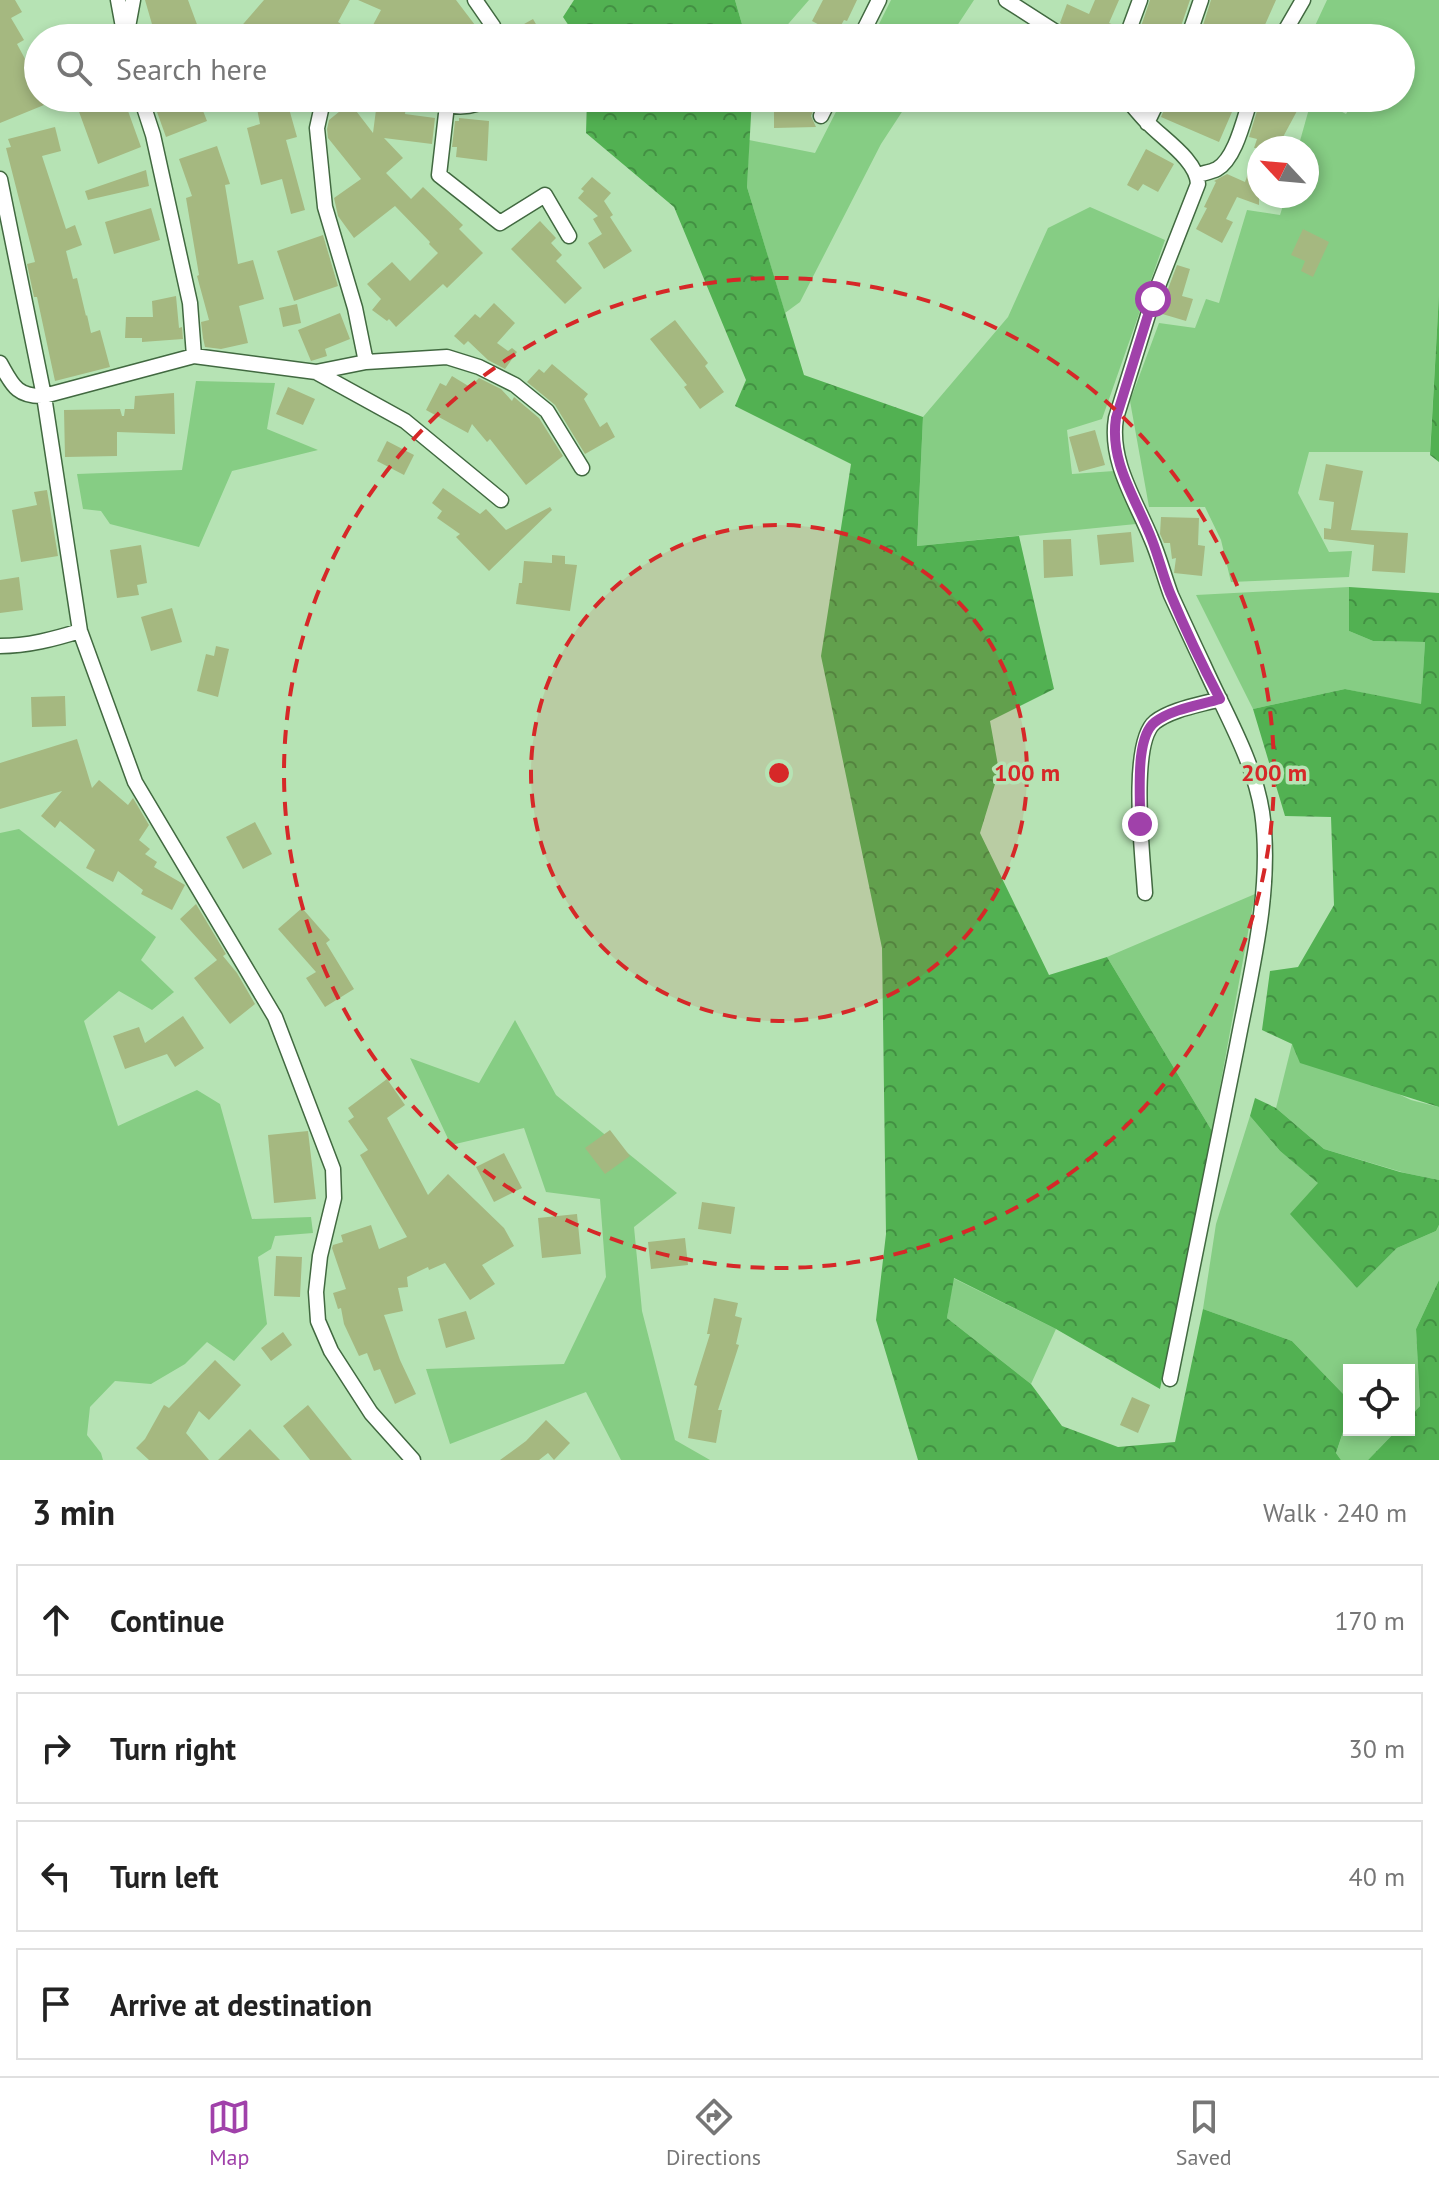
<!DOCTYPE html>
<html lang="en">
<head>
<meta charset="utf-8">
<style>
  body { margin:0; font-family:"PT Sans",sans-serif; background:#f6f6f6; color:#222 }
  .controls { position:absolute; right:24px; bottom:24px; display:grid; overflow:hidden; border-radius:0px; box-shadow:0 4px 12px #0003 }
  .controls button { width:72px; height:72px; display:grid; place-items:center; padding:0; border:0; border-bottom:2px solid #e0e0e0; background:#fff; color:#222; font:40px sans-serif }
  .compass { position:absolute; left:1247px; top:136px; width:72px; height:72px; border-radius:50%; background:#fff; box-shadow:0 4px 12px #0003; rotate:296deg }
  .stop { position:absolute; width:24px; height:24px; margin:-18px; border:6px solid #a041aa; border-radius:50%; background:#fff }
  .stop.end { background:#a041aa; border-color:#fff; box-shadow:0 2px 8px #0008 }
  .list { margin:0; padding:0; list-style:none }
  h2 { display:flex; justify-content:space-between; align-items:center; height:104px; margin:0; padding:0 32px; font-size:34px }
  h2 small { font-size:26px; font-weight:400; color:#767676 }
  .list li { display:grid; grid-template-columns:52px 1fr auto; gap:24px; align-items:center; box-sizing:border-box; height:112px; margin:0 16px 16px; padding:0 16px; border:2px solid #e0e0e0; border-radius:0px }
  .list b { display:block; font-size:30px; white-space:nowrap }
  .list em { font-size:26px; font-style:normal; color:#767676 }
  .icon { flex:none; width:44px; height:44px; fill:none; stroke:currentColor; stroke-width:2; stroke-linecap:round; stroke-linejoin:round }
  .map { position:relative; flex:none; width:1439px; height:1460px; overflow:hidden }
  .search { position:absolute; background:#fff; box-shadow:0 4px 12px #0003; left:24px; right:24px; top:24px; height:88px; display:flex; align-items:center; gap:20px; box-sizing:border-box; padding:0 28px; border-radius:44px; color:#767676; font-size:30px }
  .sheet { height:616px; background:#fff }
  nav { display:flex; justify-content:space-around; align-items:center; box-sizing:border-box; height:112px; border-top:2px solid #e0e0e0; background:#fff; font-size:22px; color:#767676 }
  nav a { display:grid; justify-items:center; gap:4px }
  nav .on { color:#a041aa }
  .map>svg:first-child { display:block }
  .grass { fill:#86cd84 }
  .forest { fill:url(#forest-crowns) }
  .building { fill:#a5b880 }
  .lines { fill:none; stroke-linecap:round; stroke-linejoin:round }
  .minor-casing { stroke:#416940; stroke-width:17 }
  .minor { stroke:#fff; stroke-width:14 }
  .route { stroke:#a041aa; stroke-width:10 }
  .ring { fill:none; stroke:#d62828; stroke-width:4; stroke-dasharray:14 10 }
  .centre { fill:#d62828; stroke:#b6e3b4; stroke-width:4 }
  .ring-label { font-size:24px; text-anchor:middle; font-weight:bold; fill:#d62828; stroke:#b6e3b4; stroke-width:7; stroke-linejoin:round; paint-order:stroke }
</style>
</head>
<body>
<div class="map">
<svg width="1439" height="1460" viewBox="0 0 1439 1460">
  <defs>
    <pattern id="forest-crowns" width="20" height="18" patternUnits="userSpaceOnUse" patternTransform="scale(2)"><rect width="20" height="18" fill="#52b152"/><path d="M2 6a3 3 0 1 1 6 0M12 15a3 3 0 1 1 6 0" fill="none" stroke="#439043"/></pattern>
  </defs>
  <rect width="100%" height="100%" fill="#b6e3b4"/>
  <path class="grass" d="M735,0h74l-33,38h-30z
    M891,0h83l-25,38h-77z
    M1327,0h112v294l-9,158h-121l-11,41 31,59 23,-1 -3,26 -118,5 -10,-42 -16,-33h-56l-19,-106 29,-78 36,5 11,-29 13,4 28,-93 33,5 6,-19h21v-48h-9l14,-50h4l30,16 10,-16h45v-60h-69l-19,-8z
    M843,98h68l-30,46 -81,158 -15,11 -38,-126 2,-47 66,13z
    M1090,207l75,33 -63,179 -35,11 5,44 42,-3 22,53 -219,22 6,-129 85,-100 40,-89z
    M196,381l79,2 -8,46 51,21 -86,21 -33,76 -89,-23 -9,-13 -18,-2 -6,-35 105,-4z
    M1349,587v44l24,10 52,1 -4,63 -76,-16 -92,20 -57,-114z
    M19,829l137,108 -15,23 33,32 -22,18 -33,-19 -35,30 34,105 79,-36 23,14 32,115 59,-2 2,16 -38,3 -4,13 -13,8 9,67 -33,37 -27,-19 -22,22 -34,20 -36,-3 -25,26 -3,28 14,18 2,7h-103v-627z
    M1255,894l-43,237 -105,-174z
    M515,1020l41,75 121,98 -43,34 8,84 33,129 35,20h-89l-35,-68 -136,52 -24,-75 138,-5 42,-87 -6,-78 -54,-7 -22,-64 -73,17 -41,-87 69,25z
    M1292,1044l119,56 28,7v73l-34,-7 -81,-24 -48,-41z
    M1250,1116l30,35 39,32 38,105 40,-40 39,-17 3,-6v55l-23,49 4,77 -11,11v-47h-60v30l-57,-59 -89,-32 13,-85z
    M953,1278l103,51 -25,55 -84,-66z
    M1349,1414v16h48l-29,30h-27l-5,-7z"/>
  <path class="forest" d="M574,0h161l11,38h-169l-14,-21z
    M587,98h165l-5,89 57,188 119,42 -6,129 102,-10 35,153 -64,32 9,50 -19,62 69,142 58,-18 105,174 -52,258 -104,-60 -102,-51 -7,40 84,66 31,42 56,21 57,-5 28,-133 89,32 57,59v14l-13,39 5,7h-423l-42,-140 10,-86 -4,-286 -61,-292 30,-192 -116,-58 11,-26 -72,-173 -88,-74z
    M1439,294v168l-9,-7z
    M1349,587l90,6v514l-139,-44 -8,-19 -30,-14 8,-59 28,-4 36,-62 -3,-88 -46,-1 -32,-107 92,-20 76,15 4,-62 -52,-1 -24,-10z
    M1255,1098l21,10 48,41 76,23 39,8v45l-3,6 -39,17 -40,40 -67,-74 28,-31 -38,-32 -30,-35z
    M1439,1280v180h-71l29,-30h12v-13l11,-11 -4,-77z"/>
  <path class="building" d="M0,0h15l7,12 -11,6 13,22 -7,4 7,13 14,33v8h3l3,7 -44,18z
    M145,0h43l14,38h-46z
    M264,0h86l-12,22 25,16h-132z
    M358,0h98l22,29 -11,9h-101l15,-28z
    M823,0h34l-10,21 -3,-1 -8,14 -24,-13z
    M1095,0h24l-10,23 10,4 -3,11h-41l-4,-8 -11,-7 7,-19 22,10z
    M1150,0h40l-11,32 -4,-2 -3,8h-35z
    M1211,0h65l-12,27 9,5 -2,6h-72z
    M533,19l11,19h-37l-1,-4z
    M74,98h57l3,11 -6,2 13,36 -43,17z
    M152,98h20l3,5 13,-5h10l9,23 -41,16z
    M255,98h31l11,39 -11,3 19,70 -14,4 -9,-35 -21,6 -14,-57 13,-4z
    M774,98h42v6l-5,12 5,11 -42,1z
    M1169,98h12l21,11 5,-11h31l-19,44 -58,-25z
    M1261,98h43l-21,39 -3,11h-21v57l-22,-8 -11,22 7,3 -11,21 -26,-14 11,-21 -3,-1 12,-25 -2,-1 13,-7 18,8 12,-34h-3l3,-9 -8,-2z
    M377,102l29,4 -1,8 30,4 -3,26 -48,-6 19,20 -17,15 25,26 12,-12 40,38 -4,4 24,24 -36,35 -4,-4 -47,43 -7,-8 -2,2 -15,-11 9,-11 -14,-15 25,-22 18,19 28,-28 -9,-9 1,-2 -35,-36 -41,32 -16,-22 -4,-18 27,-19 -33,-41 -1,-9 2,-9 21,-17 23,30z
    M459,118l30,3 -2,40 -31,-4 1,-10h-5l3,-26h4z
    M55,127l6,24 -19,5 24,73 9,-4 7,20 -16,6 7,28 4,-1 9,38 1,-1 4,18 9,-3 10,37 -55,14 -18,-84h-3l-7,-33 8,-2 -29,-114 5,-1 -3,-8z
    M217,146l13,38 -5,1 13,79 15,-4 11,39 -25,7 9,37 -27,6 -16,-2 -2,-9 -2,-16 8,-2 -12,-44 2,-1 -13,-77 6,-2 -13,-37z
    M1146,149l28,15 -16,28 -15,-8 -5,7 -11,-6z
    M146,170l3,16 -61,14 -3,-9z
    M592,177l19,16 -7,8 9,14 -3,2 22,34 -28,18 -16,-26 14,-9 -9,-15 5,-3 -20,-18 6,-7 -3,-2z
    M151,208l9,32 -46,14 -9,-32z
    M540,221l16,17 -5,5 11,12 -6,6 26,27 -17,16 -54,-55z
    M1303,229l26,13 -16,35 -12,-6 4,-10 -14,-6z
    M323,235l15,51 -44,15 -17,-50z
    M1177,265l13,4 -8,27 11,3 -7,22 -27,-8z
    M176,296l3,32 3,-1 1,12 -41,3v-4h-17l1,-21h27l-1,-16z
    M494,303l21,20 -18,20 11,8 4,-3 5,4 -12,17 -17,-9 -20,-19 -4,4 -10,-9 21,-22 5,4z
    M297,304l4,19 -18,4 -4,-19z
    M340,313l10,26 -25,10 2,7 -16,5 -13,-31z
    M675,320l33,43 -3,3 19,26 -24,17 -16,-22 3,-2 -37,-46z
    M552,364l36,30 -4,5 16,28 7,-5 8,15 -30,17 -30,-49 -28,-23 12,-13 5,4z
    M452,376l18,11 9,-9 22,11 11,12 2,-4 25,21 24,38 -37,29 -36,-46 -3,3 -15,-18 -4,9 -42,-23 14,-27 6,3z
    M288,387l27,12 -12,26 -27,-11z
    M174,393l1,41 -58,-2v24l-52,1 -1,-47 56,-1 2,7h2l1,-7h9l1,-13z
    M1095,430l10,35 -26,7 -10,-35z
    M387,441l27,14 -10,20 -27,-14z
    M1326,464l37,7 -12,59 57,3 -3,40 -33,-2 2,-26 -50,-6v-11l7,1 3,-27 -15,-2z
    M443,488l37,26 6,-5 20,21 44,-23 2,3 -63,61 -33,-34 4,-3 -23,-16 5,-7 -10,-8z
    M47,490l11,66 -37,6 -9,-52 25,-5 -3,-13z
    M1161,517l38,1 -1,27 7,1 -3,30 -28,-3 2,-15 -4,1 -2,-16h-6l-4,-9z
    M1131,532l3,30 -34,3 -3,-30z
    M1071,539l2,37 -29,2 -1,-38z
    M141,545l6,38 -10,2 2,10 -22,3 -7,-48z
    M552,555l13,1v8l12,1 -7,46 -54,-7 3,-21h3l2,-22 28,2z
    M19,577l4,33 -23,3v-33z
    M172,608l10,34 -31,9 -10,-34z
    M216,646l13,3 -11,48 -21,-6 9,-37 8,2z
    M65,696l1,30 -34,1 -1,-30z
    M77,739l15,49 7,-8 29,25 5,-7 16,27 -10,15 11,9 -5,5 12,8 -3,5 31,18 -13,25 -31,-16 2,-4 -25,-19 -5,11 -27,-14 9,-18 -35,-29 -5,7 -14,-12 21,-25 -62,18v-46z
    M255,822l17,32 -29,15 -17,-32z
    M196,904l30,50 -3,2 14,17 18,31 -25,20 -36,-46 23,-18 -37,-41z
    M302,908l28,32 -4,3 28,46 -29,18 -19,-29 10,-6 -38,-43z
    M183,1016l21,32 -29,19 -8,-13 -42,15 -12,-33 26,-9 6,16z
    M387,1079l18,26 -18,13 41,77 20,-21 56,54 10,18 -32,19 13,19 -25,16 -25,-37 -16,7 -1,-3 -21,10 1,10 -10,1 5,23 -19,4 16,45 16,34 -21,10 -15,-35 -6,2 -7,-18 -8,3 -15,-32 -3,-16 -3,1 -5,-16 13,-4 -14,-41 1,-3 10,-3 -2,-7 30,-10 8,24 28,-12 -47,-82 8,-5 -20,-29 6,-4 -6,-9z
    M610,1130l20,26 -25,18 -20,-26z
    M308,1131l8,68 -42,4 -6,-68z
    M504,1153l18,35 -28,14 -18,-35z
    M702,1202l33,5 -4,27 -33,-5z
    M577,1214l4,40 -39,4 -4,-40z
    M685,1238l3,27 -37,4 -3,-27z
    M276,1256l26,1 -2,40 -26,-1z
    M714,1298l24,5 -3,13 7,2 -6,26 3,1 -21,65h4l-6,33 -28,-5 9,-52 -3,-1 16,-51h-3z
    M466,1311l9,28 -29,9 -8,-29z
    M283,1332l9,13 -21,16 -10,-13z
    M215,1360l26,25 -32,35 -10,-9 -13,22 23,27h-60l-13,-12 9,-9 19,-34 5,3z
    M1132,1397l18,8 -12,28 -18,-8z
    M308,1405l44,55h-42l-27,-34z
    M546,1420l24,23 -16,17 -6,-7 -9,7h-39l26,-19z
    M250,1429l30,31h-62z"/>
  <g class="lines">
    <defs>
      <path id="minor" d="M118,0l7,38
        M475,0l18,26 4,12
        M1006,0l59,38
        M128,27l5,-27
        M860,38l19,-38
        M1126,38l14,-38
        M1188,38l13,-38
        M1281,38l22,-38
        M141,98l12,37 37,168 4,53
        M326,98l-3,3 -6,27 8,79 30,101 11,54
        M419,98c20,7 51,15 68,0
        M1126,98c7,8 14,17 21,24 16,17 50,38 51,62l-45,115 -37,119c-7,43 19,81 35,120 8,18 13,38 20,57 11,24 22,48 33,71 21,47 50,95 58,146 11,76 -11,160 -25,234 -22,111 -44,222 -67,333
        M447,105l-8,70 61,48 45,-28 24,41
        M821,116l9,-18
        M1147,123l12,-25
        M1198,175c6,-2 13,-3 19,-6 19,-11 27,-51 34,-71
        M0,179l44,217 36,235 55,151 140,235 58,152 1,29 -14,58 -4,36 2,29 13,30 40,62 42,47
        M0,363c12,21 16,34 44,33l150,-40 122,16 50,-10 81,-5 32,10 36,18 32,26 35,57
        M316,372l89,49 96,79
        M0,646c28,0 54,-7 80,-15
        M1145,893c-2,-34 -16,-150 10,-171 17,-13 45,-17 65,-23"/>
    </defs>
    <use href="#minor" class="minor-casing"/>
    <use href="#minor" class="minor"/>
  </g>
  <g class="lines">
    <path class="route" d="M1140,824c1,-26 -6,-86 15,-102 17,-13 45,-17 65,-23 -18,-34 -35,-70 -50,-106 -7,-17 -11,-35 -18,-53 -15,-40 -43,-77 -36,-122l37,-119"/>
  </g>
  <circle cx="779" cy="773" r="248" fill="#d62828" fill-opacity=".12"/>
  <g class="ring">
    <circle cx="779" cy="773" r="248"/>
    <circle cx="779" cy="773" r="495"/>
  </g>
  <circle cx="779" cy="773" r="12" class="centre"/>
  <g class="ring-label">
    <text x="1027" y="781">100 m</text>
    <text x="1274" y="781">200 m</text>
  </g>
</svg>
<div class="controls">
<button><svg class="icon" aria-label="locate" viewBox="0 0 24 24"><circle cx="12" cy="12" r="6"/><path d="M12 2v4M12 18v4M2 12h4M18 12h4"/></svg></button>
</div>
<svg class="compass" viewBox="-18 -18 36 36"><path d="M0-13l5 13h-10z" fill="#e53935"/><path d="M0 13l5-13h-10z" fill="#767676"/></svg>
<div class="stop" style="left:1153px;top:299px"></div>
<div class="stop end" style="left:1140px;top:824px"></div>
<div class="search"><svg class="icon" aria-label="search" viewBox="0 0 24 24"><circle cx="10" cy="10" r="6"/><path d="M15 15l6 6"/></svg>Search here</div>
</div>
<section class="sheet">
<h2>3 min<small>Walk · 240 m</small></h2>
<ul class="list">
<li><svg class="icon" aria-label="ahead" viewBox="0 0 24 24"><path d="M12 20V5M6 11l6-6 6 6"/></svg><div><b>Continue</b></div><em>170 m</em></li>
<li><svg class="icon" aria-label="right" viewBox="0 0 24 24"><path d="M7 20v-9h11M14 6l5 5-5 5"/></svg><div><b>Turn right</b></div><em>30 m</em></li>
<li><svg class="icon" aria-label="left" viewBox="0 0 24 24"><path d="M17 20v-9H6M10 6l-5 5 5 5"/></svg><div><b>Turn left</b></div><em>40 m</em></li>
<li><svg class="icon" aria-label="arrive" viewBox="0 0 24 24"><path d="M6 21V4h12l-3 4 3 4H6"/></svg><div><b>Arrive at destination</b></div></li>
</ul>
</section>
<nav>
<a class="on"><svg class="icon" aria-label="map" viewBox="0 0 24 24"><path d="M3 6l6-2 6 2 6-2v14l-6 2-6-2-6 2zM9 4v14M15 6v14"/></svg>Map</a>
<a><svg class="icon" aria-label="directions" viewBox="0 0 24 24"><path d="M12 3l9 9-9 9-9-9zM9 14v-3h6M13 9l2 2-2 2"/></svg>Directions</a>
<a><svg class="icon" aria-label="saved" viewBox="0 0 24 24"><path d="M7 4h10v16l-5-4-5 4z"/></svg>Saved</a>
</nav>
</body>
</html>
